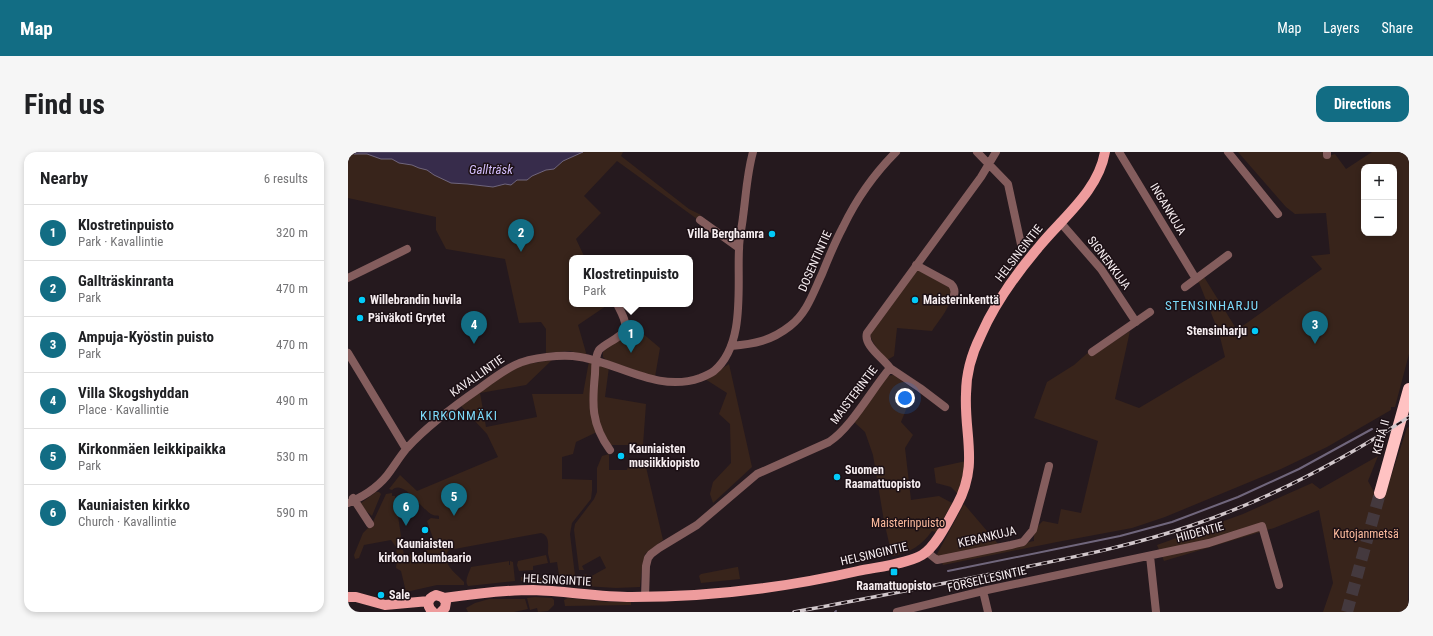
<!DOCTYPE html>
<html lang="en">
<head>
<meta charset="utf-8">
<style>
  body { margin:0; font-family:"Roboto Condensed",sans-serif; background:#f6f6f6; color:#202124 }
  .controls { position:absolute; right:12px; top:12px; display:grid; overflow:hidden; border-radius:8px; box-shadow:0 2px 6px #0003 }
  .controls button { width:36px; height:36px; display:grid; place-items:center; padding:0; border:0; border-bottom:1px solid #e0e0e0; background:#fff; color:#202124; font:20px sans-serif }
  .you { position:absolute; left:557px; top:246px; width:14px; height:14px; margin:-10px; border:3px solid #fff; border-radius:50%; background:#1a73e8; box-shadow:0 0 0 6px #1a73e833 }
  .badge { display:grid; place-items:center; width:26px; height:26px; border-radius:50%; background:#126d84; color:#fff; font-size:13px; font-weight:700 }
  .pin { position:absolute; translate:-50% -33px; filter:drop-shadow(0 1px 2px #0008) }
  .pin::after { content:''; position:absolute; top:21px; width:14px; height:12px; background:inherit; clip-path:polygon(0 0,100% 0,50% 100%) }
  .popup { position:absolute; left:221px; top:103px; width:124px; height:52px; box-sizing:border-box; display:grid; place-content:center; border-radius:8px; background:#fff; filter:drop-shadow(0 1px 3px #0005); font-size:13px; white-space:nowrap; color:#757577 }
  .popup b { font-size:15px; color:#202124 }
  .popup::after { content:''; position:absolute; left:50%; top:100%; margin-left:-8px; border:8px solid transparent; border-top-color:#fff }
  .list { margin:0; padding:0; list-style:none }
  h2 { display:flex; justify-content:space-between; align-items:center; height:52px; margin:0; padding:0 16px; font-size:17px }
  h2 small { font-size:13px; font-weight:400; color:#757577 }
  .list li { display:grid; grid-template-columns:26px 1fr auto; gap:12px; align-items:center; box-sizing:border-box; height:56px; padding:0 16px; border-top:1px solid #e0e0e0 }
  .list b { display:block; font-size:15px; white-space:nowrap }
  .list p { margin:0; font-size:13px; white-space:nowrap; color:#757577 }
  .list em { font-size:13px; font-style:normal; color:#757577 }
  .map { position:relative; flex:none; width:1061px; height:460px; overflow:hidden; border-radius:12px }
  header { display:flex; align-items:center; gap:24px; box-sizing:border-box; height:56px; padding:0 20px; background:#126d84; color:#fff }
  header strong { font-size:19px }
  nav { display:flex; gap:22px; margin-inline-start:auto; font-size:14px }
  .intro { display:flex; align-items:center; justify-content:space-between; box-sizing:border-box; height:96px; padding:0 24px }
  h1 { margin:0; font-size:28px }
  .button { padding:10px 18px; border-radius:12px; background:#126d84; color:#fff; font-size:14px; font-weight:700 }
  main { display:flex; gap:24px; padding:0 24px }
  aside { flex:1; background:#fff; border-radius:12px; box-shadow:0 2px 6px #0003 }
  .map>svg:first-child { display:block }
  .green { fill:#38241b; fill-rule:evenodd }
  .water { fill:#372c4b; stroke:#70667c }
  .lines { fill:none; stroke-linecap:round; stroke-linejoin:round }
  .stream { stroke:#70667c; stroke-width:2 }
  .highway-tunnel { stroke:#44393e; stroke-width:12; stroke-dasharray:12 6; stroke-linecap:butt }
  .minor { stroke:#845d5d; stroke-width:8 }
  .major { stroke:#ee9c9d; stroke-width:10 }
  .highway { stroke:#ffc2c2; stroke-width:12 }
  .rail-casing { stroke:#d1c7cb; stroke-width:3.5 }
  .rail { stroke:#1c1015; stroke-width:2; stroke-dasharray:6; stroke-linecap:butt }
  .poi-dot { fill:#02cbf9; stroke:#1c1015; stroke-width:1.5 }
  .labels { text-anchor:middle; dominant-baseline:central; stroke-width:3; stroke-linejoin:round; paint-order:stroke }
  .street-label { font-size:12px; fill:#f6edf0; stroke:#1c1015 }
  .poi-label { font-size:12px; font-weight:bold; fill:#f6edf0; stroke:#1c1015; text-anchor:start }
  .park-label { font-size:12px; fill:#fcba9d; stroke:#1c1015 }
  .water-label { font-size:13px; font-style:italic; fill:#d2bdfa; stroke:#1c1015 }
  .neighbourhood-label { font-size:13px; letter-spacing:1px; fill:#7cdafa; stroke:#1c1015 }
</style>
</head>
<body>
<header>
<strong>Map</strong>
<nav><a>Map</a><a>Layers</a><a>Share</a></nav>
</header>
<div class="intro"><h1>Find us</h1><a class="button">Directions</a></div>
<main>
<aside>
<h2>Nearby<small>6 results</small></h2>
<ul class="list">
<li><span class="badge">1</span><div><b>Klostretinpuisto</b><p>Park · Kavallintie</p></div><em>320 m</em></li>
<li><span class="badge">2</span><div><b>Gallträskinranta</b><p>Park</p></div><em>470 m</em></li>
<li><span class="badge">3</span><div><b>Ampuja-Kyöstin puisto</b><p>Park</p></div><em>470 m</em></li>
<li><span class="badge">4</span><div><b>Villa Skogshyddan</b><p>Place · Kavallintie</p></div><em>490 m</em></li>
<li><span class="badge">5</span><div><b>Kirkonmäen leikkipaikka</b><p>Park</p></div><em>530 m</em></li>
<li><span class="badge">6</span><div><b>Kauniaisten kirkko</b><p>Church · Kavallintie</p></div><em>590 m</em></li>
</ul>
</aside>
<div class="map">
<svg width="1061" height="460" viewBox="0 0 1061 460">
  <rect width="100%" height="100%" fill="#25191e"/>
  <path class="green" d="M0,0h97l11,32c12,0 24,2 36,3 6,0 12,-3 19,-2l6,-5h10l5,-4 14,-6 8,-1 9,-8 20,-9h40l-2,4 68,53 12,6 -4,4 -80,-58 -33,35 17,17 -25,26 9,19h-13v46h37l-31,21 9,31 -17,-5 -24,2v-24l-5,-7 -22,1 -14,-64 -59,-10 -10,-19v-13l-88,-19z
    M890,0h85l2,5 10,-3 11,15 26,-17h37v202l-14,53h-4v3l-64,37 -46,22 -116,48 -33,11 -75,14 -114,23 -2,-4 83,-18 10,-2c-1,-8 3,-15 9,-20l15,3 3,-15 20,4 17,-72 -64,-23 13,-36 27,-17 17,-15 3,4 36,-23 -15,68 24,9 86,-51 -6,-24 -21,-53 6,-3 33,53 85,-61 -11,-13 19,-2 -4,-41 -31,1 -9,-7zM1016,15h30v66h-30z
    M568,117l36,20c2,14 -12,30 -20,42l-35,-3 -3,28 -7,4c-7,-9 -17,-17 -17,-29z
    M287,175l25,21 -5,29 -49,-17 -3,-3v-5l19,-17z
    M204,208l-26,25 -46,8 6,34 51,-10 -5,-23h51l6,-33 20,6 -4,30 41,7 -3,41h-35l-9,-14 -23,11 -3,12 -11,3v22l30,1v11l-1,8 -19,24 -2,11 6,50 -1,1 -54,-4v-4l12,-1 1,3 25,-4 -2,-13 -7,1c0,-3 -2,-8 -2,-10 0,-7 2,-18 -7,-20l-92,17c-10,12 7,23 15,32v3h-27l-31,7 -5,-21 -5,-3 1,-11 -1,-10 -5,-7 -27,5 -5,13 -4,1 -1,-4 9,-22 9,-9 14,-30 6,-1v3h3l6,40 -1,2 1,1 3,16c7,0 13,-2 20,-2v-2l10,-3 -2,-6 2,-1 -7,-20 4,-3 8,1v-3c-2,-1 -4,0 -6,-1 -11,-4 -29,-37 -41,-25l-3,-1 11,-14 17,16 81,-34 -11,-23 -27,-29 56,-39z
    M381,212l23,103 -39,36 -3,-9 3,-12 18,-19 -1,-39 -11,-10 8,-21 -22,-14z
    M546,223l20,15 -13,32 12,13 -8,13 6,52 28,-4 13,7 -16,29 -4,-1c-10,14 -22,22 -40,25l-8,-35 -11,-66 -8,-23 -12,-11 33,-45z
    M1061,275l-1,185h-85l10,-29 -14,-73 -45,18 -110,33 -7,-16 86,-31 69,-31 8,6 58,-33 -10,25 6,11 11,3 22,-67z
    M261,302v16h18l1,-3h18l17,73 -18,14 -3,14 -2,19 -24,1 -32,-2 -2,-2 -2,-7 6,-3 2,4 18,-10 -6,-12 -18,10 2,4h-5l-5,-40 1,-6 19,-25 3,-7v-24l5,-12z
    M618,309l-8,33 -7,-7 -15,-4 -2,-15z
    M28,340h3l2,2 -9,22 -7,-6 -4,-6v-1z
    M616,352l35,41 -60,12 -3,-1z
    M198,403l2,8 -15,3v4l-14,1 -2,-6 1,-4z
    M161,409v4h1v-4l3,1 2,19 -47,5c-4,-5 1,-13 3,-19z
    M389,415h1l2,12 -39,4 -2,-7 2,-2z
    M187,445l17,1 2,2v5l-6,6 -10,1 -1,-4 -7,2 -3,-12z
    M220,446l40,4h23v3l-66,1 -1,-6z
    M141,447h36l3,10 -14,3h-46l-2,-4 9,-5z"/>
  <path class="water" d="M3,0h232l-20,9 -9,8 -8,1 -14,6 -5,4h-10l-6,5 -6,-1 -12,3 -26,-3 -16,-1 -17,-8 -7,-5 -8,-2 -7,-3 -13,-2 -7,-4h-11l-14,-5h-13z"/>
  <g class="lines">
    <path class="stream" d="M600,419l172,-35 52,-14 66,-25 61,-28 73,-40
      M487,460l1,-1"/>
    <path class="highway-tunnel" d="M999,460l33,-119"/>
    <path class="minor" d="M629,0l31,32 14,65
      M771,0l77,127
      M880,0l50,62
      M979,0v3
      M352,68l39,28
      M712,70l41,47 35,53
      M568,113l35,19c5,5 4,10 1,17
      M0,126l59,-29
      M837,135l43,-32
      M383,194c23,-2 40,-5 59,-20 17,-13 23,-33 32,-52 6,-15 13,-32 21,-47 13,-27 32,-54 53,-75
      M744,200l58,-40
      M0,201l58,96
      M542,216l30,20 25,19
      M262,298c-19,-26 -18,-46 -15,-76 0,-7 0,-18 4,-24 6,-7 24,-13 26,-21 2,-7 -4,-17 -7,-23
      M5,346l17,26
      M0,351c17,-7 33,-18 43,-33 5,-7 10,-15 16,-22 21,-23 47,-42 73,-60 11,-8 23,-17 35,-23 16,-8 48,-11 65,-8 39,6 78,36 120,21 5,-2 10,-4 14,-7 32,-27 23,-85 25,-122 0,-11 3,-22 4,-32 3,-22 4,-44 10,-65
      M579,400l10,8 74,-15 12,-3 10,-12 16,-64
      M802,404l6,56
      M635,439l5,21
      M297,445l1,-31 2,-8 3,-4 8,-6 38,-23 60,-51 72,-32c22,-14 43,-53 61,-74 -7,-10 -27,-23 -23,-35l114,-156 15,-25
      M549,460l90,-22 222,-47 53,-17 17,59"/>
    <path class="major" d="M0,445h8l29,8 44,-4
      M96,446c29,-4 59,-8 89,-8 33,1 66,7 99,7 76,0 152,-9 226,-26 18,-4 49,-7 64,-16 14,-8 27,-36 35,-50 22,-41 7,-69 9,-111 0,-21 6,-41 15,-59 14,-32 35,-61 57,-87 24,-30 60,-56 67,-96
      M85,460c-7,-6 -6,-14 3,-17l6,2 4,5 -1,6 -4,4"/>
    <path class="highway" d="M1032,341l29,-104"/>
    <defs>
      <path id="rail" d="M446,460c71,-13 141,-27 212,-41 63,-13 126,-25 187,-46 77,-26 148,-64 216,-108"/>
    </defs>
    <use href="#rail" class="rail-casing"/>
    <use href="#rail" class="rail"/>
  </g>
  <g class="poi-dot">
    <circle cx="424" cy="82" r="4"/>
    <circle cx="14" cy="148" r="4"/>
    <circle cx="567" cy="148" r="4"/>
    <circle cx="12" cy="166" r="4"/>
    <circle cx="907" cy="179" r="4"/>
    <circle cx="273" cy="304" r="4"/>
    <circle cx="489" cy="325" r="4"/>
    <circle cx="77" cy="378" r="4"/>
    <rect x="542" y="416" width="8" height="8" rx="2"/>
    <circle cx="33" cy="443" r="4"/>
  </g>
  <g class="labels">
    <g class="street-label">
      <text transform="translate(820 57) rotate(59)">INGANKUJA</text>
      <text transform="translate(671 101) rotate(-52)">HELSINGINTIE</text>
      <text transform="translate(467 109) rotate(-66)">DOSENTINTIE</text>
      <text transform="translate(761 111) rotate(53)">SIGNENKUJA</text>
      <text transform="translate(129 224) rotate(-35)">KAVALLINTIE</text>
      <text transform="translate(506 243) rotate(-53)">MAISTERINTIE</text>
      <text transform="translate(1033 285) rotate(-75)">KEHÄ II</text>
      <text transform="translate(852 380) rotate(-15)">HIIDENTIE</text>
      <text transform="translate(639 385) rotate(-13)">KERANKUJA</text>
      <text transform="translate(526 402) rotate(-13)">HELSINGINTIE</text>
      <text transform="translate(639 427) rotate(-13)">FORSELLESINTIE</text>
      <text transform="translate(209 428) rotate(3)">HELSINGINTIE</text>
    </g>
    <g class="poi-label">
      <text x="416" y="82" text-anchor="end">Villa Berghamra</text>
      <text x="22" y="148">Willebrandin huvila</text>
      <text x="575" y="148">Maisterinkenttä</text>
      <text x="20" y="166">Päiväkoti Grytet</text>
      <text x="899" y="179" text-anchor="end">Stensinharju</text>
      <text x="281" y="297">Kauniaisten<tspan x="281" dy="14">musiikkiopisto</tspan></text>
      <text x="497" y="318">Suomen<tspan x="497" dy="14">Raamattuopisto</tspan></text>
      <text x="77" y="392" text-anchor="middle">Kauniaisten<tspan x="77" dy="14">kirkon kolumbaario</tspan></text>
      <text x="546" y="434" text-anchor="middle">Raamattuopisto</text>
      <text x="41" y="443">Sale</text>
    </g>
    <g class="park-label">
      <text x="560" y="371">Maisterinpuisto</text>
      <text x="1018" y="382">Kutojanmetsä</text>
    </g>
    <g class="water-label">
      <text x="143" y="17">Gallträsk</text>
    </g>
    <g class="neighbourhood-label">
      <text x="864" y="153">STENSINHARJU</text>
      <text x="111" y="263">KIRKONMÄKI</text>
    </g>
  </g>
</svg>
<div class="controls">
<button>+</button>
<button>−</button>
</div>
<div class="you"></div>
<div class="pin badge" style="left:283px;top:201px">1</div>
<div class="popup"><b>Klostretinpuisto</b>Park</div>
<div class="pin badge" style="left:173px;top:100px">2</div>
<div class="pin badge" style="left:967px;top:192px">3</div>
<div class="pin badge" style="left:126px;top:192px">4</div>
<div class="pin badge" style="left:106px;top:364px">5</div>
<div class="pin badge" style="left:58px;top:374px">6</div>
</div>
</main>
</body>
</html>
